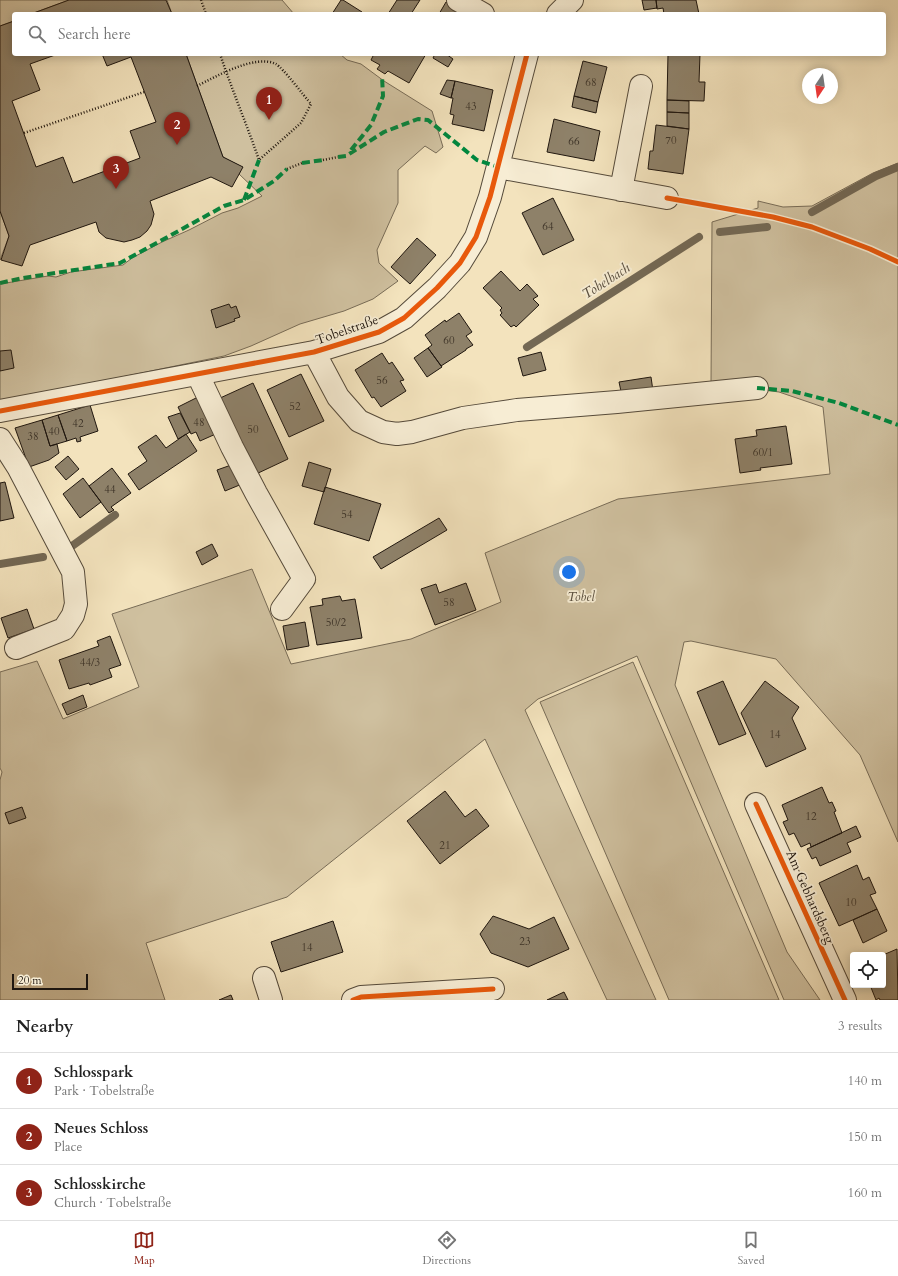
<!DOCTYPE html>
<html lang="en">
<head>
<meta charset="utf-8">
<style>
  body { margin:0; font-family:Cardo,serif; background:#f6f6f6; color:#222 }
  .controls { position:absolute; right:12px; bottom:12px; display:grid; overflow:hidden; border-radius:4px; box-shadow:0 2px 10px #0003 }
  .controls button { width:36px; height:36px; display:grid; place-items:center; padding:0; border:0; border-bottom:1px solid #e0e0e0; background:#fff; color:#222; font:20px sans-serif }
  .compass { position:absolute; left:802px; top:68px; width:36px; height:36px; border-radius:50%; background:#fff; box-shadow:0 2px 10px #0003; rotate:193deg }
  .scale { position:absolute; left:12px; bottom:10px; width:76px; box-sizing:border-box; padding-left:4px; border:2px solid #20170f; border-top:0; font-size:11px; line-height:14px; white-space:nowrap; color:#20170f; -webkit-text-stroke:3px #f7edd4; paint-order:stroke }
  .you { position:absolute; left:569px; top:572px; width:14px; height:14px; margin:-10px; border:3px solid #fff; border-radius:50%; background:#1a73e8; box-shadow:0 0 0 6px #1a73e833 }
  .badge { display:grid; place-items:center; width:26px; height:26px; border-radius:50%; background:#8f2418; color:#fff; font-size:13px; font-weight:700 }
  .pin { position:absolute; translate:-50% -33px; filter:drop-shadow(0 1px 2px #0008) }
  .pin::after { content:''; position:absolute; top:21px; width:14px; height:12px; background:inherit; clip-path:polygon(0 0,100% 0,50% 100%) }
  .list { margin:0; padding:0; list-style:none }
  h2 { display:flex; justify-content:space-between; align-items:center; height:52px; margin:0; padding:0 16px; font-size:17px }
  h2 small { font-size:13px; font-weight:400; color:#767676 }
  .list li { display:grid; grid-template-columns:26px 1fr auto; gap:12px; align-items:center; box-sizing:border-box; height:56px; padding:0 16px; border-top:1px solid #e0e0e0 }
  .list b { display:block; font-size:15px; white-space:nowrap }
  .list p { margin:0; font-size:13px; white-space:nowrap; color:#767676 }
  .list em { font-size:13px; font-style:normal; color:#767676 }
  .icon { flex:none; width:22px; height:22px; fill:none; stroke:currentColor; stroke-width:2; stroke-linecap:round; stroke-linejoin:round }
  .map { position:relative; flex:none; width:898px; height:1000px; overflow:hidden }
  .search { position:absolute; background:#fff; box-shadow:0 2px 10px #0003; left:12px; right:12px; top:12px; height:44px; display:flex; align-items:center; gap:10px; box-sizing:border-box; padding:0 14px; border-radius:4px; color:#767676; font-size:15px }
  .sheet { height:220px; background:#fff }
  nav { display:flex; justify-content:space-around; align-items:center; box-sizing:border-box; height:56px; border-top:1px solid #e0e0e0; background:#fff; font-size:11px; color:#767676 }
  nav a { display:grid; justify-items:center; gap:2px }
  nav .on { color:#8f2418 }
  .map>svg:first-child { display:block }
  .green { fill:#cfc09f; stroke:#786c57 }
  .lines { fill:none; stroke-linecap:round; stroke-linejoin:round }
  .stream { stroke:#736854; stroke-width:8 }
  .building { fill:#8e8169; stroke:#20170f }
  .minor-casing { stroke:#554a3a; stroke-width:24 }
  .path { stroke:#20170f; stroke-width:2.5; stroke-dasharray:1 2; stroke-linecap:butt }
  .minor { stroke:#f7edd4; stroke-width:22 }
  .quiet { stroke:#00873e; stroke-width:4; stroke-dasharray:8 4; stroke-linecap:butt }
  .cycleway-casing { stroke:#f7edd4; stroke-width:8 }
  .cycleway { stroke:#e8590c; stroke-width:5 }
  .labels { text-anchor:middle; dominant-baseline:central; stroke-width:3.5; stroke-linejoin:round; paint-order:stroke }
  .number-label { font-size:11px; fill:#3c3226 }
  .street-label { font-size:13px; fill:#20170f; stroke:#f7edd4 }
  .park-label { font-size:13px; font-style:italic; fill:#5d5241; stroke:#f7edd4 }
  .water-label { font-size:14px; font-style:italic; fill:#584d3d; stroke:#f7edd4 }
</style>
</head>
<body>
<div class="map">
<svg width="898" height="1000" viewBox="0 0 898 1000">
  <rect width="100%" height="100%" fill="#f3e3bd"/>
  <filter id="stains"><feTurbulence type="fractalNoise" baseFrequency=".005" numOctaves="4"/><feColorMatrix values="0 0 0 0 .2 0 0 0 0 .09 0 0 0 0 .02 0 0 0 .5 -.17"/></filter>
  <radialGradient id="worn" r=".72"><stop offset=".6" stop-color="#630" stop-opacity="0"/><stop offset="1" stop-color="#630" stop-opacity=".3"/></radialGradient>
  <path class="green" d="M0,0h69l-38,14h-17v7l-14,5z
    M167,0h115l12,14h-122z
    M186,54h154l7,6 14,4 23,17 48,30 11,36 -7,6 -11,-7 -27,24v33l-21,47 2,13 19,18 -25,18 -29,12 -44,13 -49,22 -27,10 -224,46v-118l48,-8 8,1 15,-5 52,-7 9,-7 30,-16 27,-12 33,-17 16,-5 24,-12 -23,-22 3,-7 -19,-10z
    M898,163v679l-38,-87 -84,-96 -85,-18 -7,1 -9,43 112,267 33,48h-36l-147,-344 -99,43 -13,11 131,290h-49l-122,-261 -198,158 -141,46 19,57h-165v-220l2,-8 -2,-4v-96l37,-11 26,58 76,-32 -27,-73 140,-45 39,95 120,-25 90,-37 -16,-49 133,-54 212,-25 -7,-67 -44,-15 -68,-9 1,-161 46,-14v-7l25,6 29,-1 61,-33z
    M0,211l9,25 -9,24z
    M633,662l146,338h-110l-129,-298z"/>
  <g class="lines">
    <path class="stream" d="M812,212l64,-36 22,-9
      M720,232l47,-5
      M527,347l172,-110
      M72,546l43,-31
      M0,564l43,-7"/>
  </g>
  <path class="building" d="M69,0h97l6,14h-141z
    M341,0h2l19,12 1,2h-31z
    M397,0h23l-9,14h-23z
    M642,0h14l1,8 -13,2z
    M656,0h40l3,14h-35l-1,-6 -6,1z
    M446,2l21,12h-28z
    M14,21v33h44l-28,10 10,26 -28,11 24,66 27,-10 10,26 67,-25 -10,-27 26,-9 -25,-65 -24,9 -5,-12h84l37,103 20,10 -11,20 -21,-10 -61,24 4,13 -3,11 -4,6 -7,6 -8,3 -8,2 -18,-4 -7,-6 -3,-10 -66,23 -8,21 -21,-6 8,-24 -9,-25v-185z
    M374,54h52l-17,29 -21,-12 -3,3 -8,-5 3,-4 -9,-5z
    M435,54h11l7,5 -5,8 -15,-9z
    M668,54h32l-1,28h6l-1,19 -37,-1z
    M583,61l24,6 -9,35 -24,-6z
    M447,80l8,1 -4,17 -11,-4z
    M455,81l38,9 -9,41 -32,-7 2,-9 -4,-1 3,-16h-2z
    M574,96l24,6 -2,11 -24,-6z
    M667,100l22,1v12l-22,-1z
    M667,112l22,1v16l-22,-3z
    M554,119l46,12 -6,30 -47,-9z
    M656,125l33,4 -6,45 -35,-5 2,-18h3z
    M553,198l21,42 -31,15 -21,-42z
    M417,238l19,17 -26,29 -19,-17z
    M501,271l19,20 7,-7 11,12 -5,3 6,6 -23,22 -2,-2 -3,2 -11,-12 2,-2 -2,-3 2,-2 -19,-20z
    M229,304l2,4 5,-2 4,11 -6,2 1,2 -19,7 -5,-18z
    M459,313l13,19 -6,4 7,9 -7,4v1l-25,16 -13,-18 4,-3 -7,-10 20,-15 1,2z
    M428,348l14,19 -15,10 -13,-19z
    M11,350l3,18 -14,3v-20z
    M541,352l5,18 -23,6 -5,-18z
    M382,353l7,11 3,-2 12,18 -4,1 6,10 -25,16 -7,-10 -2,1 -17,-28z
    M301,374l23,47 -35,16 -22,-47z
    M651,377l2,14 -31,5 -3,-14z
    M253,383l35,76 -34,16 -36,-76z
    M200,396l18,37 -18,8 -4,-9 -5,2 -13,-27z
    M90,405l8,26 -18,6 1,4 -4,1 -1,-4 -9,3 -9,-26z
    M180,413l10,19 -12,7 -10,-22z
    M58,415l9,26 -17,5 -8,-26z
    M42,420l8,26 7,-2 2,9 -10,7 -20,7 -14,-39z
    M786,426l6,38 -32,4 1,2 -21,3 -5,-34 22,-3 -1,-6z
    M186,434l11,17 -58,39 -11,-16 19,-13 -9,-14 18,-12 10,13z
    M68,456l11,13 -13,11 -11,-13z
    M309,462l22,7 -7,23 -22,-6z
    M234,464l8,20 -17,7 -8,-21z
    M112,468l19,25 -20,14 3,3 -5,3 -20,-27z
    M83,478l18,24 -21,16 -17,-24z
    M5,482l9,36 -14,3v-38z
    M325,487l56,17 -12,37 -55,-17z
    M439,518l8,12 -66,39 -8,-12z
    M212,544l6,12 -16,9 -6,-13z
    M466,583l10,27 -41,15 -14,-36 15,-5 3,9z
    M340,596l2,5 13,-2 7,39 -45,7 -7,-38 13,-2 -1,-6z
    M27,609l7,20 -26,9 -7,-20z
    M305,622l4,24 -22,4 -4,-24z
    M110,636l11,29 -12,4 3,8 -22,8 -1,-2 -20,6 -10,-29 40,-14 -2,-5z
    M723,681l23,53 -27,11 -22,-53z
    M765,681l34,26 -7,11 14,31 -40,18 -25,-54z
    M83,695l4,12 -20,8 -5,-11z
    M822,787l7,16 3,-1 4,9 -2,1 8,21 -31,14 -1,-4 -9,4 -7,-14 -5,2 -6,-13 5,-2 -6,-15z
    M445,791l20,26 11,-8 13,17 -49,38 -33,-43z
    M22,807l4,11 -17,6 -4,-11z
    M856,826l5,11 -14,6 4,9 -31,14 -4,-9 -4,2 -5,-10z
    M857,865l6,15 6,-3 7,16 -6,2 7,14 -38,17 -20,-43z
    M877,909l10,22 -24,12 -10,-23z
    M493,916l36,13 25,-12 15,32 -41,18 -37,-14 -11,-19z
    M333,921l10,31 -62,20 -10,-30z
    M897,949l1,51h-18l-1,-2 -3,2 -6,-15h13v-30z
    M564,992l4,8h-21z
    M231,995l2,5h-14z"/>
  <g class="lines">
    <defs>
      <path id="minor" d="M458,0l25,14
        M558,14l14,-14
        M498,167l169,31
        M621,190l20,-104
        M314,352l24,45 21,24 24,11 14,2 15,-2 51,-14 54,-8 100,-8 140,-14
        M198,375l34,72 24,46 48,86 -22,30
        M0,411l314,-59 65,-20 25,-14 33,-30 23,-25 16,-26 14,-40 37,-143
        M0,439l18,28 55,105 3,32 -3,11 -9,14 -48,19
        M756,804l89,196
        M264,978l7,22
        M353,1000l8,-3 132,-8"/>
    </defs>
    <use href="#minor" class="minor-casing"/>
    <path class="path" d="M201,0l5,14
      M197,86c20,-10 58,-32 79,-22 6,3 29,33 35,40l-10,19 -42,37c-12,-35 -27,-70 -39,-106
      M24,133l120,-41
      M323,160l15,-3
      M287,169l15,-6"/>
    <use href="#minor" class="minor"/>
    <path class="quiet" d="M351,150l20,-25 12,-29 -1,-20
      M338,157l8,-1 38,-24 34,-13 10,1 49,40 21,7
      M302,163l21,-3
      M244,200l15,-40
      M0,283l23,-5 97,-15 104,-57 20,-6 30,-19 13,-12
      M757,388l35,3 47,12 59,22"/>
    <defs>
      <path id="cycleway" d="M667,198l106,19 39,10 58,22 28,13
        M0,411l314,-59 65,-20 25,-14 33,-30 23,-25 16,-26 14,-40 37,-143
        M756,804l89,196
        M353,1000l8,-3 132,-8"/>
    </defs>
    <use href="#cycleway" class="cycleway-casing"/>
    <use href="#cycleway" class="cycleway"/>
  </g>
  <g class="labels">
    <g class="number-label">
      <text x="591" y="82">68</text>
      <text x="471" y="106">43</text>
      <text x="671" y="140">70</text>
      <text x="574" y="141">66</text>
      <text x="548" y="226">64</text>
      <text x="449" y="340">60</text>
      <text x="382" y="380">56</text>
      <text x="295" y="406">52</text>
      <text x="199" y="422">48</text>
      <text x="78" y="423">42</text>
      <text x="253" y="429">50</text>
      <text x="54" y="431">40</text>
      <text x="33" y="436">38</text>
      <text x="763" y="452">60/1</text>
      <text x="110" y="489">44</text>
      <text x="347" y="514">54</text>
      <text x="449" y="602">58</text>
      <text x="336" y="622">50/2</text>
      <text x="90" y="662">44/3</text>
      <text x="775" y="734">14</text>
      <text x="811" y="816">12</text>
      <text x="445" y="845">21</text>
      <text x="851" y="902">10</text>
      <text x="525" y="941">23</text>
      <text x="307" y="947">14</text>
    </g>
    <g class="street-label">
      <text transform="translate(347 330) rotate(-19)">Tobelstraße</text>
      <text transform="translate(810 897) rotate(66)">Am Gebhardsberg</text>
    </g>
    <g class="park-label">
      <text x="581" y="597">Tobel</text>
    </g>
    <g class="water-label">
      <text transform="translate(606 281) rotate(-33)">Tobelbach</text>
    </g>
  </g>
  <rect width="100%" height="100%" filter="url(#stains)"/>
  <rect width="100%" height="100%" fill="url(#worn)"/>
</svg>
<div class="controls">
<button><svg class="icon" aria-label="locate" viewBox="0 0 24 24"><circle cx="12" cy="12" r="6"/><path d="M12 2v4M12 18v4M2 12h4M18 12h4"/></svg></button>
</div>
<svg class="compass" viewBox="-18 -18 36 36"><path d="M0-13l5 13h-10z" fill="#e53935"/><path d="M0 13l5-13h-10z" fill="#767676"/></svg>
<div class="scale">20 m</div>
<div class="you"></div>
<div class="pin badge" style="left:269px;top:120px">1</div>
<div class="pin badge" style="left:177px;top:145px">2</div>
<div class="pin badge" style="left:116px;top:189px">3</div>
<div class="search"><svg class="icon" aria-label="search" viewBox="0 0 24 24"><circle cx="10" cy="10" r="6"/><path d="M15 15l6 6"/></svg>Search here</div>
</div>
<section class="sheet">
<h2>Nearby<small>3 results</small></h2>
<ul class="list">
<li><span class="badge">1</span><div><b>Schlosspark</b><p>Park · Tobelstraße</p></div><em>140 m</em></li>
<li><span class="badge">2</span><div><b>Neues Schloss</b><p>Place</p></div><em>150 m</em></li>
<li><span class="badge">3</span><div><b>Schlosskirche</b><p>Church · Tobelstraße</p></div><em>160 m</em></li>
</ul>
</section>
<nav>
<a class="on"><svg class="icon" aria-label="map" viewBox="0 0 24 24"><path d="M3 6l6-2 6 2 6-2v14l-6 2-6-2-6 2zM9 4v14M15 6v14"/></svg>Map</a>
<a><svg class="icon" aria-label="directions" viewBox="0 0 24 24"><path d="M12 3l9 9-9 9-9-9zM9 14v-3h6M13 9l2 2-2 2"/></svg>Directions</a>
<a><svg class="icon" aria-label="saved" viewBox="0 0 24 24"><path d="M7 4h10v16l-5-4-5 4z"/></svg>Saved</a>
</nav>
</body>
</html>
